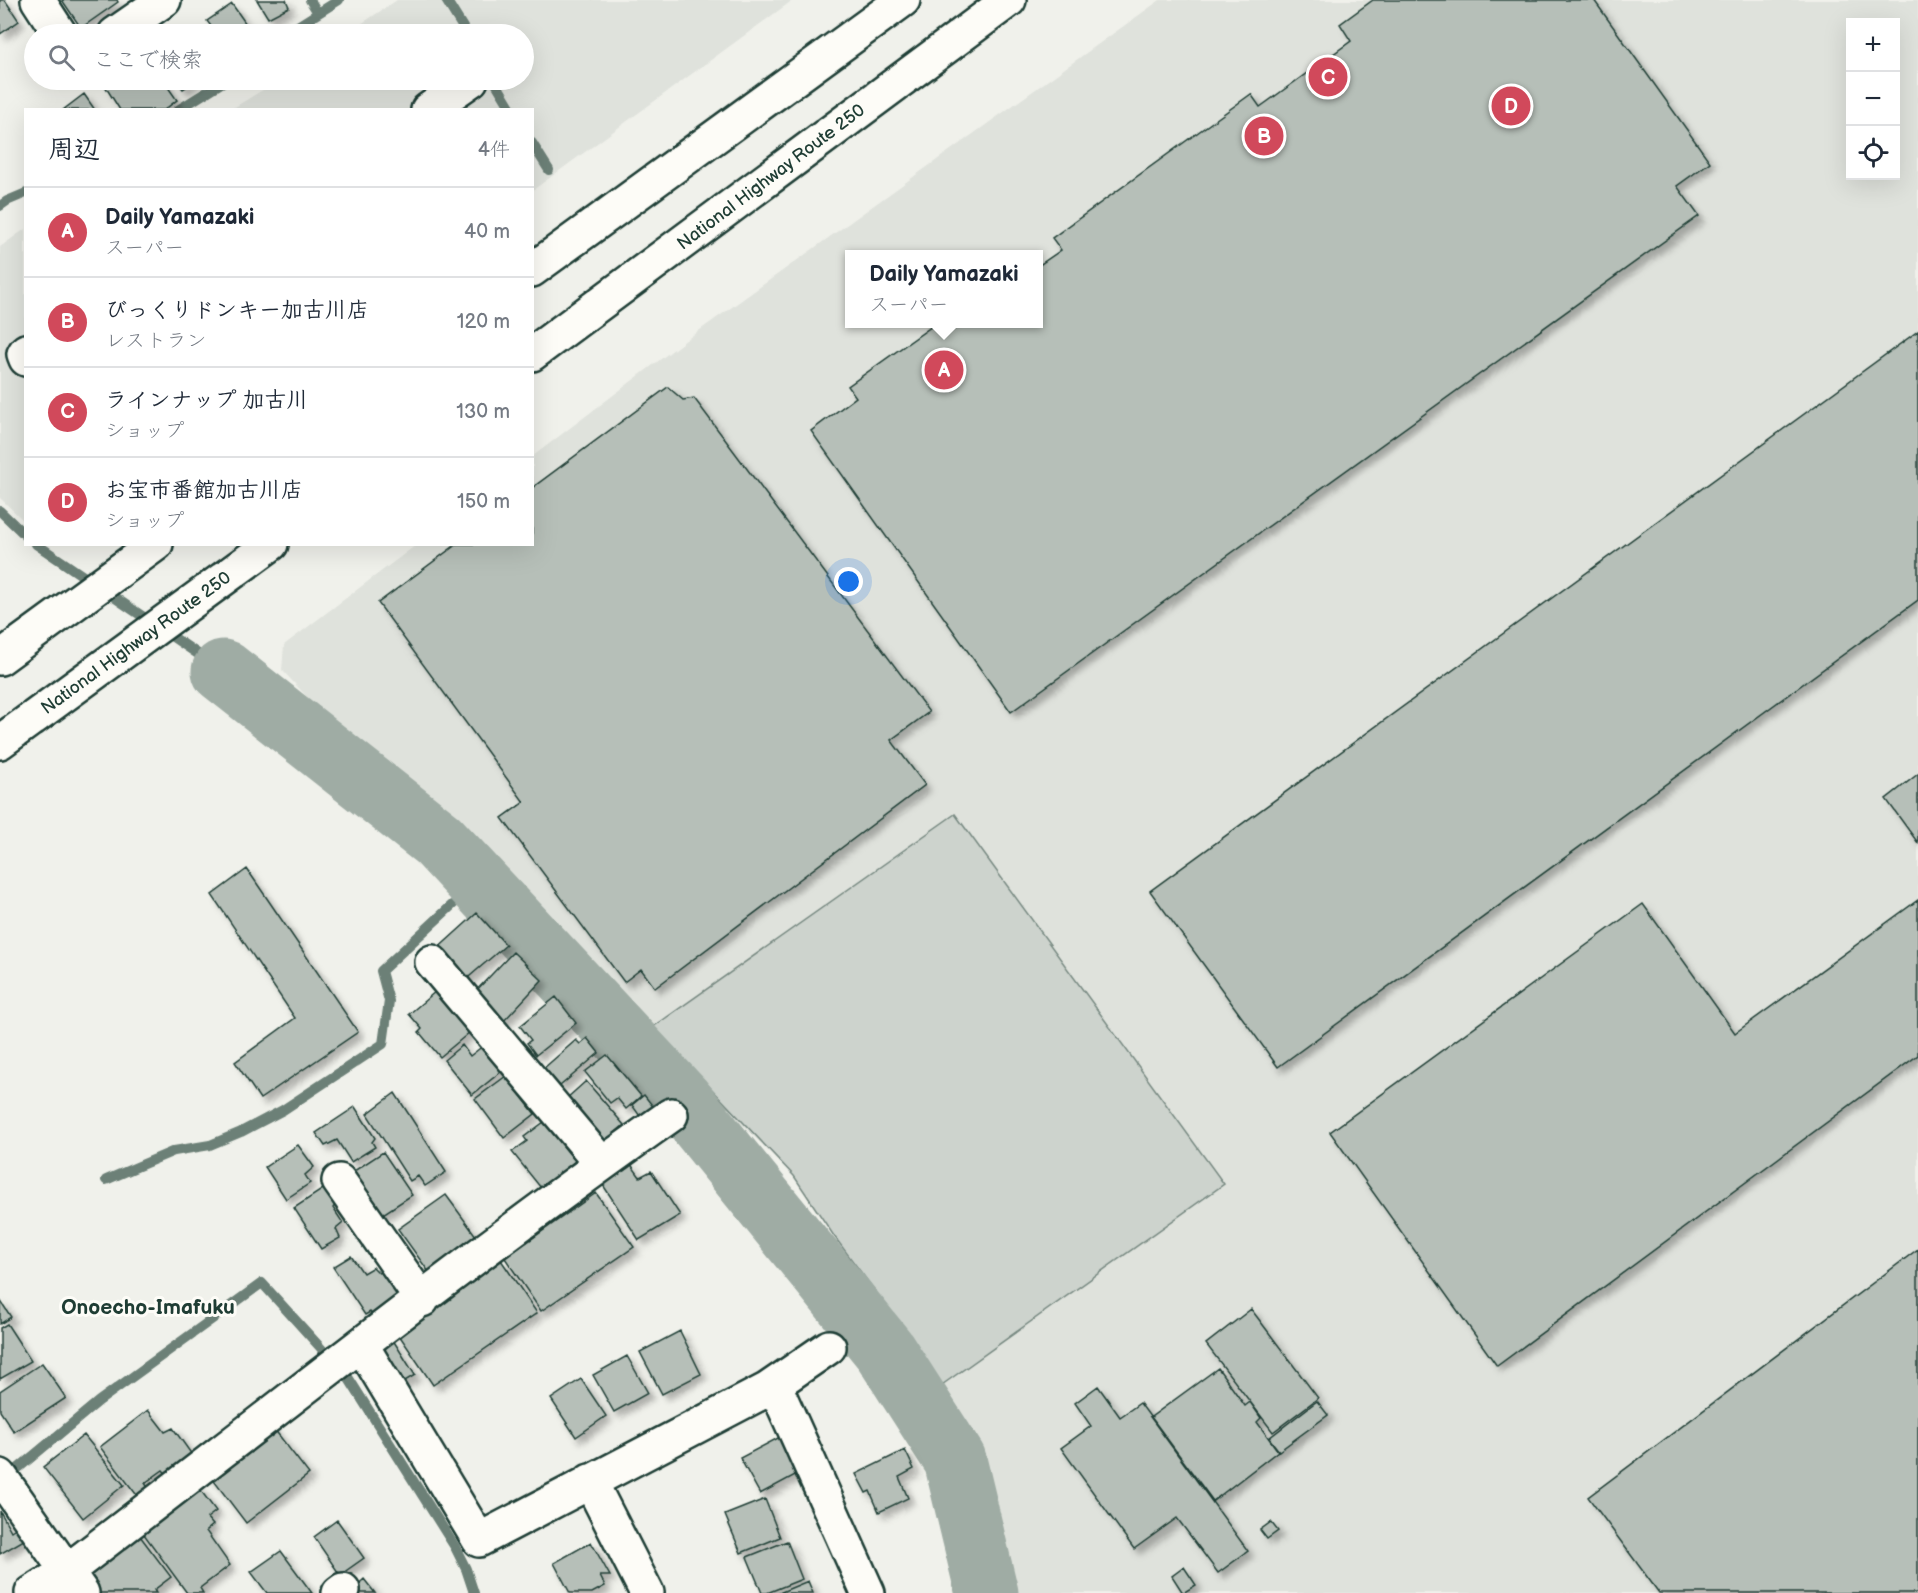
<!DOCTYPE html>
<html lang="ja">
<head>
<meta charset="utf-8">
<style>
  body { margin:0; font-family:"Balsamiq Sans","Klee One",sans-serif; background:#f2f2f3; color:#1f2937 }
  .controls { position:absolute; right:18px; top:18px; display:grid; overflow:hidden; border-radius:0px; box-shadow:0 6px 24px #0002 }
  .controls button { width:54px; height:54px; display:grid; place-items:center; padding:0; border:0; border-bottom:2px solid #e0e1e3; background:#fff; color:#1f2937; font:30px sans-serif }
  .you { position:absolute; left:849px; top:582px; width:21px; height:21px; margin:-15px; border:4px solid #fff; border-radius:50%; background:#1a73e8; box-shadow:0 0 0 9px #1a73e833 }
  .badge { display:grid; place-items:center; width:39px; height:39px; border-radius:50%; background:#d1495b; color:#fff; font-size:20px; font-weight:700 }
  .pin { position:absolute; translate:-50% -50%; border:3px solid #fff; box-shadow:0 2px 6px #0006 }
  .popup { position:absolute; left:845px; top:250px; width:198px; height:78px; box-sizing:border-box; display:grid; place-content:center; border-radius:0px; background:#fff; filter:drop-shadow(0 2px 4px #0005); font-size:20px; white-space:nowrap; color:#747a83 }
  .popup b { font-size:22px; color:#1f2937 }
  .popup::after { content:''; position:absolute; left:50%; top:100%; margin-left:-12px; border:12px solid transparent; border-top-color:#fff }
  .list { margin:0; padding:0; list-style:none }
  h2 { display:flex; justify-content:space-between; align-items:center; height:78px; margin:0; padding:0 24px; font-size:26px }
  h2 small { font-size:20px; font-weight:400; color:#747a83 }
  .list li { display:grid; grid-template-columns:39px 1fr auto; gap:18px; align-items:center; box-sizing:border-box; height:90px; padding:0 24px; border-top:2px solid #e0e1e3 }
  .list b { display:block; font-size:22px; white-space:nowrap }
  .list p { margin:0; font-size:20px; white-space:nowrap; color:#747a83 }
  .list em { font-size:20px; font-style:normal; color:#747a83 }
  .icon { flex:none; width:33px; height:33px; fill:none; stroke:currentColor; stroke-width:2; stroke-linecap:round; stroke-linejoin:round }
  .map { position:relative; flex:none; width:1918px; height:1593px; overflow:hidden }
  .search { position:absolute; background:#fff; box-shadow:0 6px 24px #0002; left:24px; top:24px; width:510px; height:66px; display:flex; align-items:center; gap:15px; box-sizing:border-box; padding:0 21px; border-radius:33px; color:#747a83; font-size:22px }
  .panel { position:absolute; background:#fff; box-shadow:0 6px 24px #0002; left:24px; top:108px; width:510px; height:438px; border-radius:0px }
  .map>svg:first-child { display:block }
  .built { fill:#dfe2dc; fill-rule:evenodd }
  .green { fill:#cdd3cd; stroke:#768880; stroke-width:1.5 }
  .lines { fill:none; stroke-linecap:round; stroke-linejoin:round }
  .stream { stroke:#6c8077; stroke-width:10 }
  .river { stroke:#9faca4; stroke-width:63 }
  .building { fill:#b6bfb8; stroke:#1f3d34; stroke-width:1.5; filter:url(#shadow) }
  .minor-casing { stroke:#1f3d34; stroke-width:38 }
  .highway-casing { stroke:#1f3d34; stroke-width:38 }
  .minor { stroke:#fdfcf7; stroke-width:33 }
  .highway { stroke:#fdfcf7; stroke-width:33 }
  .labels { text-anchor:middle; dominant-baseline:central; stroke-width:6; stroke-linejoin:round; paint-order:stroke }
  .street-label { font-size:18px; fill:#1f3d34; stroke:#fdfcf7 }
  .quarter-label { font-size:21px; font-weight:bold; fill:#1f3d34; stroke:#fdfcf7 }
</style>
</head>
<body>
<div class="map">
<svg width="1918" height="1593" viewBox="0 0 1918 1593">
  <defs>
    <filter id="shadow"><feDropShadow dx="5.5" dy="5.5" stdDeviation="3" flood-color="#0004"/></filter>
  </defs>
  <rect width="100%" height="100%" fill="#f0f1eb"/>
  <filter id="ink" filterUnits="userSpaceOnUse"><feTurbulence type="fractalNoise" baseFrequency=".0167" numOctaves="2"/><feDisplacementMap in="SourceGraphic" scale="12" xChannelSelector="R" yChannelSelector="G"/><feConvolveMatrix kernelMatrix="1 2 1 2 8 2 1 2 1" color-interpolation-filters="sRGB"/></filter>
  <g filter="url(#ink)">
    <path class="built" d="M397,0h396l-260,190 -1,-80h-302l49,-30h245v-46h-178z
      M1160,0h758v1593h-902l-56,-170 -47,-73 -120,-174 -153,-155 -179,-194 -67,-50 -85,-78 -27,-29 2,-25 132,-100 116,-1 1,-88 153,-116zM1850,22h46v154h-46zM850,254h188v70h-188z
      M25,229v293l-25,-24v-251z"/>
    <path class="green" d="M955,814l269,370 -285,203 -58,-88 -47,-63 -40,-60 -141,-149z"/>
    <g class="lines">
      <path class="stream" d="M310,0l8,13
        M446,0l21,34
        M285,34l54,-34
        M494,80l18,30
        M178,110l48,-30
        M532,143l17,27
        M0,206l7,-5 19,-8
        M0,511l26,25
        M36,544l187,127
        M106,1180l68,-29 36,-6 31,-13 42,-22 100,-66 6,-43 -8,-30 96,-89
        M346,1374l109,173 11,22 8,24
        M15,1471l84,-70 163,-118 67,74"/>
      <path class="river" d="M223,671l215,169 244,261 203,250 70,109 32,133"/>
    </g>
    <path class="building" d="M0,0h5l14,21 -19,13z
      M62,0h55l1,2 -37,26z
      M257,0h29l3,7 -21,11z
      M1373,0h221l116,162 -33,24 22,30 -688,496 -200,-281 45,-34 -8,-11 87,-62h103v-58l23,-16 -9,-12 199,-144 9,13 91,-66 -11,-17z
      M232,4l21,30h-36l-10,-13z
      M113,80h50l14,20 -13,10h-44l-15,-24z
      M176,80h21l-14,9z
      M84,94l11,16h-32z
      M1918,331v269l-640,467 -128,-176z
      M668,387l15,13 11,-2 235,314 -38,28 34,45 -270,203 -14,-19 -17,13 -122,-164 22,-16 -146,-199 79,-59h75v-56z
      M1918,774v69l-32,-44z
      M247,869l111,163 -98,67 -25,-37 60,-44 -83,-123z
      M1918,900v155l-421,311 -167,-234 313,-228 92,129z
      M477,913l29,32 -43,37 -28,-31z
      M513,952l29,28 -40,43 -30,-28z
      M436,991l34,41 -30,25 -21,-25 3,-3 -13,-15z
      M556,997l20,26 -40,32 -9,-12 4,-3 -11,-14z
      M587,1038l12,15 -39,33 -16,-18 32,-28 4,4z
      M462,1045l8,11 14,-11 19,25 -31,25 -28,-35z
      M607,1055l34,41 -15,13 -9,-11 -7,5 -25,-31z
      M506,1076l29,38 -31,24 -29,-39z
      M586,1081l38,44 -20,17 -38,-43z
      M395,1093l51,79 -21,14 -7,-10 -8,5 -43,-67z
      M644,1095l11,14 -13,10 -10,-14z
      M355,1107l20,31 -3,4 3,5 -24,15 -14,-22 -12,6 -9,-13z
      M548,1119l7,9 -3,4 23,29 -34,27 -29,-36 15,-11 -3,-4z
      M298,1145l16,22 -9,8 5,8 -24,16 -21,-32z
      M383,1152l29,43 -32,21 -26,-45z
      M630,1163l10,14 11,-6 29,44 -41,25 -38,-58z
      M326,1187l10,17 -3,4 10,15 -7,6 4,9 -19,11 -27,-41z
      M596,1193l38,54 -93,64 -36,-53z
      M446,1195l33,45 -48,35 -33,-46z
      M1918,1249v344h-259l-71,-96z
      M351,1256l12,17 10,-6 6,6 6,-3 15,21 -4,4 5,8 -25,17 -6,-8 -5,3 -32,-48z
      M501,1260l36,53 -104,72 -36,-53z
      M0,1300l11,17 -11,7z
      M1251,1309l67,89 -45,34 -67,-88z
      M7,1324l24,37 -31,18v-51z
      M680,1331l21,43 -39,20 -22,-42z
      M393,1340l22,35 -22,13 -21,-34z
      M627,1356l21,37 -34,19 -21,-37z
      M42,1363l24,35 -52,34 -14,-21v-20z
      M1218,1368l27,38 5,-4 11,16 -4,4 21,29 -65,50 -62,-84z
      M581,1379l25,37 -30,21 -25,-38z
      M1098,1386l22,31 20,-14 108,148 -30,22 -41,-55 -43,31 -73,-101 30,-22 -16,-23z
      M1317,1401l11,14 -49,36 -10,-13z
      M148,1410l17,22 8,-4 22,31 -25,19 -7,-8 -18,13 5,8 -11,7 -39,-51z
      M271,1425l38,49 -63,49 -38,-50z
      M84,1435l40,50 -41,33 -40,-51z
      M780,1437l19,36 -39,21 -20,-36z
      M905,1450l9,19 -15,8 9,21 -29,14 -9,-21 -4,2 -10,-19z
      M196,1484l20,27 -9,7 6,7 -7,6 24,34 -30,23 3,5h-16l-49,-67z
      M765,1499l15,38 -39,16 -16,-38z
      M0,1511l11,20 6,-4 7,13 -24,14z
      M337,1520l27,38 -24,17 -26,-38z
      M1271,1522l7,9 -11,8 -7,-9z
      M134,1528l37,49 -17,13 2,3h-60l-17,-23z
      M787,1541l15,38 -35,14h-5l-15,-36z
      M591,1542l19,34h-10l5,10 -13,7h-22l-16,-30z
      M281,1551l31,42h-45l-16,-21z
      M1184,1567l12,18 -13,8 -11,-17z
      M364,1579l11,14h-26z
      M808,1581l5,12h-34z"/>
    <g class="lines">
      <defs>
        <path id="minor" d="M38,0l22,34
          M115,34l49,-34
          M428,110l43,-30
          M26,351l-2,3 2,5
          M432,962l170,202
          M339,1181l83,119
          M362,1346l117,194 289,-151 12,8 88,196
          M768,1389l61,-42
          M0,1476l82,117
          M590,1481l57,112
          M32,1593l35,-22c200,-153 398,-311 604,-456
          M339,1593l4,-3"/>
        <path id="highway" d="M532,270l371,-270
          M532,354l477,-354
          M0,658l156,-114
          M0,742l271,-198"/>
      </defs>
      <use href="#minor" class="minor-casing"/>
      <use href="#highway" class="highway-casing"/>
      <use href="#minor" class="minor"/>
      <use href="#highway" class="highway"/>
    </g>
  </g>
  <g class="labels">
    <g class="street-label">
      <text transform="translate(771 177) rotate(-37)">National Highway Route 250</text>
      <text transform="translate(136 643) rotate(-36)">National Highway Route 250</text>
    </g>
    <g class="quarter-label">
      <text x="148" y="1307">Onoecho-Imafuku</text>
    </g>
  </g>
</svg>
<div class="controls">
<button>+</button>
<button>−</button>
<button><svg class="icon" aria-label="locate" viewBox="0 0 24 24"><circle cx="12" cy="12" r="6"/><path d="M12 2v4M12 18v4M2 12h4M18 12h4"/></svg></button>
</div>
<div class="you"></div>
<div class="pin badge" style="left:944px;top:370px">A</div>
<div class="popup"><b>Daily Yamazaki</b>スーパー</div>
<div class="pin badge" style="left:1264px;top:136px">B</div>
<div class="pin badge" style="left:1328px;top:77px">C</div>
<div class="pin badge" style="left:1511px;top:106px">D</div>
<div class="search"><svg class="icon" aria-label="search" viewBox="0 0 24 24"><circle cx="10" cy="10" r="6"/><path d="M15 15l6 6"/></svg>ここで検索</div>
<section class="panel">
<h2>周辺<small>4件</small></h2>
<ul class="list">
<li><span class="badge">A</span><div><b>Daily Yamazaki</b><p>スーパー</p></div><em>40 m</em></li>
<li><span class="badge">B</span><div><b>びっくりドンキー加古川店</b><p>レストラン</p></div><em>120 m</em></li>
<li><span class="badge">C</span><div><b>ラインナップ 加古川</b><p>ショップ</p></div><em>130 m</em></li>
<li><span class="badge">D</span><div><b>お宝市番館加古川店</b><p>ショップ</p></div><em>150 m</em></li>
</ul>
</section>
</div>
</body>
</html>
